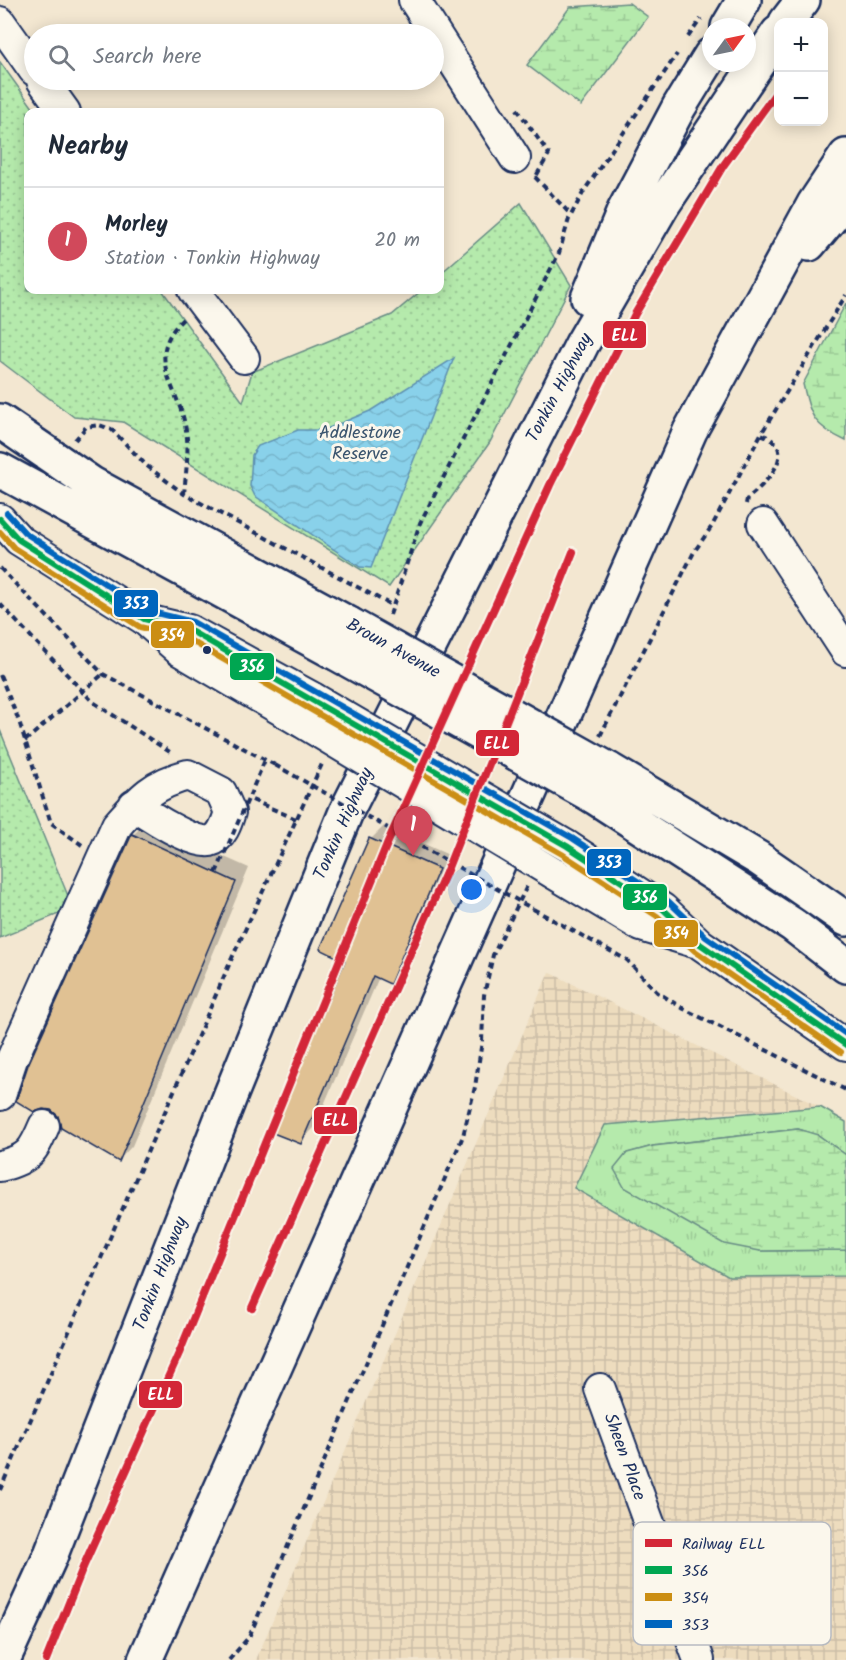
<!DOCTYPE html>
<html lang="en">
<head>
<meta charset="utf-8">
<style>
  body { margin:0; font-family:Kalam,sans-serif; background:#f2f2f3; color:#1f2937 }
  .controls { position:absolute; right:18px; top:18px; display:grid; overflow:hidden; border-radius:12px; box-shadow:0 3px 15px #0003 }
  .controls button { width:54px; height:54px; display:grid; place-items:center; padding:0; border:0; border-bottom:2px solid #e0e1e3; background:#fff; color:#1f2937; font:30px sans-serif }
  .compass { position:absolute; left:702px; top:18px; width:54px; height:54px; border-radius:50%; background:#fff; box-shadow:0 3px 15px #0003; rotate:57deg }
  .you { position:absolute; left:472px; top:890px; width:21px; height:21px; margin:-15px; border:4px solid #fff; border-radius:50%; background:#1a73e8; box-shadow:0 0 0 9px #1a73e833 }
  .badge { display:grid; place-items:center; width:39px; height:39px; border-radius:50%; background:#d1495b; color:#fff; font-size:20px; font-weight:700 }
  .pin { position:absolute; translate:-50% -50px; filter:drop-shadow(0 2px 3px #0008) }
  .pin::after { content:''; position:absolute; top:32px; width:21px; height:18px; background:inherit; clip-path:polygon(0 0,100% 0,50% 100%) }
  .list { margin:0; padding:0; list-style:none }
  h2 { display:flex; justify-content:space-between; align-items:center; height:78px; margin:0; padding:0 24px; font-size:26px }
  h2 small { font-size:20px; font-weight:400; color:#747a83 }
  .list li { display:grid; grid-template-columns:39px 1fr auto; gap:18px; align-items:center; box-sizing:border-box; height:108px; padding:0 24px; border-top:2px solid #e0e1e3 }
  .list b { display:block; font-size:22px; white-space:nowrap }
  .list p { margin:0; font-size:20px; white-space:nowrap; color:#747a83 }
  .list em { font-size:20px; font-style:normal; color:#747a83 }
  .icon { flex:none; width:33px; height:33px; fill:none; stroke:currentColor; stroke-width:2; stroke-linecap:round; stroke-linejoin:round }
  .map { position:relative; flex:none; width:846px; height:1660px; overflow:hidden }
  .search { position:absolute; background:#fff; box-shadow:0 3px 15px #0003; left:24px; top:24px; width:420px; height:66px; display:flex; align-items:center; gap:15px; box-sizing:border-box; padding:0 21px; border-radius:33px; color:#747a83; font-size:22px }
  .panel { position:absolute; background:#fff; box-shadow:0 3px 15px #0003; left:24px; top:108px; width:420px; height:186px; border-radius:12px }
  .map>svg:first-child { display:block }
  .industrial { fill:url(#industrial-grid) }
  .grass { fill:url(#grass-tufts); stroke:#688c85; stroke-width:1.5 }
  .wetland { fill:url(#wetland-marsh); stroke:#688c85; stroke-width:1.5 }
  .park { fill:url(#park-dots); stroke:#688c85; stroke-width:1.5 }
  .water { fill:url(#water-waves); stroke:#5d90b2; stroke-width:1.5 }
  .shadow { fill:#0003 }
  .building { fill:#e0c193; stroke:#1b2f5e; stroke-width:1.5 }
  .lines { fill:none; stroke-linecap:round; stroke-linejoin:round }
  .minor-casing { stroke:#1b2f5e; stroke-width:34 }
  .major-casing { stroke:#1b2f5e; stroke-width:38 }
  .highway-casing { stroke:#1b2f5e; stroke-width:38 }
  .path { stroke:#1b2f5e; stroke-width:4; stroke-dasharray:6 4.5; stroke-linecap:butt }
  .minor { stroke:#fbf7ec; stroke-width:30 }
  .major { stroke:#fbf7ec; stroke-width:33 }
  .highway { stroke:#fbf7ec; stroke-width:33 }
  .minor-bridge-casing { stroke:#1b2f5e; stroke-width:34; stroke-linecap:butt }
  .major-bridge-casing { stroke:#1b2f5e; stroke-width:38; stroke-linecap:butt }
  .path-bridge { stroke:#1b2f5e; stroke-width:4; stroke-dasharray:6 4.5; stroke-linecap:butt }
  .minor-bridge { stroke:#fbf7ec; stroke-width:30 }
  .major-bridge { stroke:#fbf7ec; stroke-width:33 }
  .bus-1-casing { stroke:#fbf7ec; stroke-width:10 }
  .bus-2-casing { stroke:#fbf7ec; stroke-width:10 }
  .bus-3-casing { stroke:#fbf7ec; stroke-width:10 }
  .bus-1 { stroke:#00a651; stroke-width:6 }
  .bus-2 { stroke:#cb8e13; stroke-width:6 }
  .bus-3 { stroke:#0065bd; stroke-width:6 }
  .rail-1-casing { stroke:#fbf7ec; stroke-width:12 }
  .rail-1 { stroke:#d32737; stroke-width:8 }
  .bus-dot { fill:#1b2f5e; stroke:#fbf7ec; stroke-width:2 }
  .labels { text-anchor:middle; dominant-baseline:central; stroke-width:6; stroke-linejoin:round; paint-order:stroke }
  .street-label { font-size:18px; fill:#1b2f5e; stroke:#fbf7ec }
  .park-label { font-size:18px; fill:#3a546e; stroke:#fbf7ec }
  .key { fill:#fbf7ec; stroke:#b8bbc1; stroke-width:1.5 }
  .key-label { font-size:16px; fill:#1b2f5e }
  .line-badge { stroke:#fbf7ec; stroke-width:2 }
  .badge-label { font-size:16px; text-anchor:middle; font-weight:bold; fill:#fff }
</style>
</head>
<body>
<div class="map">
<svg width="846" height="1660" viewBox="0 0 846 1660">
  <defs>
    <pattern id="industrial-grid" width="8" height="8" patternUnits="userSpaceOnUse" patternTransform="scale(1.5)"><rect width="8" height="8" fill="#eddcbe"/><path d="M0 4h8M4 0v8" fill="none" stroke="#cbbda6"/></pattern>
    <pattern id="grass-tufts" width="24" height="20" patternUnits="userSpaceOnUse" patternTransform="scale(1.5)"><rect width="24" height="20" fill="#b5eaac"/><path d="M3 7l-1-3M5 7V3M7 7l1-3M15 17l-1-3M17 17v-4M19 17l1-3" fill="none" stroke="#9bc996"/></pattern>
    <pattern id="wetland-marsh" width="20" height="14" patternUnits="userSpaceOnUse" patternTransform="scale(1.5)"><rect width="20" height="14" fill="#b5eaac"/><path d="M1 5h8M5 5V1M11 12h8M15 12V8" fill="none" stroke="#9bc996"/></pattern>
    <pattern id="park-dots" width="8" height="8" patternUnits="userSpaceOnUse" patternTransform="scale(1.5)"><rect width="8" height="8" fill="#b5eaac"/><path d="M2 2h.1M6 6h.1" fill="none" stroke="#9bc996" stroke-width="1.8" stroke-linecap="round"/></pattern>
    <pattern id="water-waves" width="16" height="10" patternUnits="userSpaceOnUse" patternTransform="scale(1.5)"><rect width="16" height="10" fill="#89d1ea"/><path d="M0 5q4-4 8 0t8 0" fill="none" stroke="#76b4cb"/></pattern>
  </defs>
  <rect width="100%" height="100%" fill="#f3e7d1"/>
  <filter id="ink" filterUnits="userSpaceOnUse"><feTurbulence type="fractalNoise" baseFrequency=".0167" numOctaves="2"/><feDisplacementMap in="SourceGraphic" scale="12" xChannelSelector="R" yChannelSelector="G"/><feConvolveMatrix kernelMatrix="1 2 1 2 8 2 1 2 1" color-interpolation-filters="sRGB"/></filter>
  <g filter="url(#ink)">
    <path class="industrial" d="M549,972l271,135 -106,7 15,163 117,-1v384h-590z"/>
    <path class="grass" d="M820,1107l26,15v33l-28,-20 -20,-6 -145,17 -25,7 132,98 86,-1v26l-117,1 -155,-89 31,-63z"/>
    <path class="wetland" d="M629,3l19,14 -67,89 -54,-41 43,-58z
      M846,303v138c-32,-15 -35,-23 -43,-57z
      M798,1129l20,6 28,20v95l-86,1 -36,-7 -100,-57 -10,-18 13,-16 26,-7z"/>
    <path class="park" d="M0,62l36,50h-8v178h134l81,112 9,-30 140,-57 30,-25h18v-16l81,-71 50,82 -81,157 -101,145 -266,-165 -49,-5 -74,-56z
      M0,730l73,178 -73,30z"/>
    <path class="water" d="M454,358l-83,210 -11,-1 -105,-71 -5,-10 2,-31 6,-9 40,-16h26l46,-19z"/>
    <path class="shadow" d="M146,822l103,46 -117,278 -13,14 -67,-51 81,-274z
      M384,826l67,30 -47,113 -14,13 -11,-5 -65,151 -14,14 47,-182 24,-121z"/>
    <path class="building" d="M132,834l104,48 -117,280 -58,-34 -3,-12 -7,-6 -8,-1 -9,3 -18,-11 12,-36z
      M369,838l70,31 -49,115 -17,-8 -72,168 -28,-11 72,-172 -25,-12z"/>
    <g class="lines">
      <defs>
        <path id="minor" d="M414,0l101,158
          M0,22l34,48
          M42,80l23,32
          M193,290l51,68
          M0,519l19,21 125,79 35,31 121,71
          M763,524l83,127
          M147,620l42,10 124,68
          M567,846l96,63 37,35 146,101
          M553,873l88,53 53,16
          M0,1095l12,-36 105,-234c24,-27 36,-41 71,-50l33,17 9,20c-3,10 -8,26 -20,29 -18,3 -60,-25 -76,-36
          M0,1166c29,-7 33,-14 44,-40
          M600,1389l99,271"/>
        <path id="major" d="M0,421l92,63 257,140
          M0,470l334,182
          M608,769l150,89 88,61
          M593,796l200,129 53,41"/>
        <path id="highway" d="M786,22l17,-22
          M728,27l16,-27
          M809,244l37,-44
          M588,298l36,-87 55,-104 32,-52
          M3,1660l47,-103 181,-463 115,-282 236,-468 80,-138 116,-173
          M145,1660l545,-1229 124,-227 32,-48"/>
      </defs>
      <use href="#minor" class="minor-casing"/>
      <use href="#major" class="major-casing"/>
      <use href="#highway" class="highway-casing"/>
      <path class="path" d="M688,37l13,-18
        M517,109l32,45 -14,24
        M535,177l36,38
        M183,319c-39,38 -6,65 2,106 5,22 1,46 -1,69
        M75,440l11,-13 13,-2 12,4 36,37 37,28 209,112
        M746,504l1,-5c19,-16 54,-50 14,-65
        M0,568l103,106 172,91
        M0,604l93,98 80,52
        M390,615l30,-92 139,-270 10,-34 15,-28 93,-137
        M0,675l19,46 32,102 31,22
        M600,736l94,-184 18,-26 49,-92 85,-139
        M25,741l78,-67
        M252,800l44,19
        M412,842l9,-18
        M533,909l94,51 30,32 27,17 162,81
        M0,1490l232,-532 90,-194
        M229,1660l20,-23 214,-501 12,-49 7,-46 2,-46 9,-40 34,-69"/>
      <use href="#minor" class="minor"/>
      <use href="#major" class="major"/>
      <use href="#highway" class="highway"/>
      <defs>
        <path id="minor-bridge" d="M313,698l254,148
          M300,721l253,152"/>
        <path id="major-bridge" d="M349,624l259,145
          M334,652l259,144"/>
      </defs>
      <use href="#minor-bridge" class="minor-bridge-casing"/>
      <use href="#major-bridge" class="major-bridge-casing"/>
      <path class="path-bridge" d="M275,765l258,144
        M216,873l49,-113"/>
      <use href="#minor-bridge" class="minor-bridge"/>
      <use href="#major-bridge" class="major-bridge"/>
      <defs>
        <path id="bus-1" d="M0,519l19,21 125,79 45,11 378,216 96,63 37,35 146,101"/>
        <path id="bus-2" d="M0,532l14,16 126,79 46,11 376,216 95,62 38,35 146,101"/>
        <path id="bus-3" d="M7,513l18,20 123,78 45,11 379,216 96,63 38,36 140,97"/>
      </defs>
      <use href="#bus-1" class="bus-1-casing"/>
      <use href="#bus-2" class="bus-2-casing"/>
      <use href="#bus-3" class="bus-3-casing"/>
      <use href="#bus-1" class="bus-1"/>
      <use href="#bus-2" class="bus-2"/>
      <use href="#bus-3" class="bus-3"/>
      <defs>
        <path id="rail-1" d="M252,1308l193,-433 128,-323
          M46,1660l38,-95 96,-214 207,-507 163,-359 85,-171 88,-148 55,-76"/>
      </defs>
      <use href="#rail-1" class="rail-1-casing"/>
      <use href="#rail-1" class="rail-1"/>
    </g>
  </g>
  <circle class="bus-dot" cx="207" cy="650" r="5"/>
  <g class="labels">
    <g class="street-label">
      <text transform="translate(560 388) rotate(-62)">Tonkin Highway</text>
      <text transform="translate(393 649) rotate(29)">Broun Avenue</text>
      <text transform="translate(344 824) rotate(-66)">Tonkin Highway</text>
      <text transform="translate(161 1274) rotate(-69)">Tonkin Highway</text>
      <text transform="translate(624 1457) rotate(70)">Sheen Place</text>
    </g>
    <g class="park-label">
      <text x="360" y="433">Addlestone<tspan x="360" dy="21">Reserve</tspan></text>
    </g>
  </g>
  <rect x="633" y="1522" width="198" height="123" rx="9" class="key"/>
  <rect x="645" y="1539" width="27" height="8" fill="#d32737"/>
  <rect x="645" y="1566" width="27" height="8" fill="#00a651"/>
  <rect x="645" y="1593" width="27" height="8" fill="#cb8e13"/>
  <rect x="645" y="1620" width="27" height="8" fill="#0065bd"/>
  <g class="key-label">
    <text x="682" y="1549">Railway ELL</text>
    <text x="682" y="1576">356</text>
    <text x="682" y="1603">354</text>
    <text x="682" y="1630">353</text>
  </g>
  <g class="line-badge">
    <rect x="602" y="320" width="45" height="29" rx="6" fill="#d32737"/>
    <rect x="113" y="589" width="46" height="29" rx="6" fill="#0065bd"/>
    <rect x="150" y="620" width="45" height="29" rx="6" fill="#cb8e13"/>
    <rect x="229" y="652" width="46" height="29" rx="6" fill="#00a651"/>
    <rect x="475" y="729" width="45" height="28" rx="6" fill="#d32737"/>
    <rect x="586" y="848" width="46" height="29" rx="6" fill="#0065bd"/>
    <rect x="622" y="883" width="46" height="28" rx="6" fill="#00a651"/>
    <rect x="653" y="919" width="46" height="29" rx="6" fill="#cb8e13"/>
    <rect x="313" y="1106" width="45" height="29" rx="6" fill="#d32737"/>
    <rect x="138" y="1380" width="45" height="29" rx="6" fill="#d32737"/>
  </g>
  <g class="badge-label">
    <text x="625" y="341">ELL</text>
    <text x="136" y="609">353</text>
    <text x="172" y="641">354</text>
    <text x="252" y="672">356</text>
    <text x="497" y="749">ELL</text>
    <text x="609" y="868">353</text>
    <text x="645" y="903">356</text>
    <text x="676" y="939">354</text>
    <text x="336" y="1126">ELL</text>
    <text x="161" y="1400">ELL</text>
  </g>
</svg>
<div class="controls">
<button>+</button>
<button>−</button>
</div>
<svg class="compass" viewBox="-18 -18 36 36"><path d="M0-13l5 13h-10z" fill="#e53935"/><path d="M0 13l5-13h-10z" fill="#747a83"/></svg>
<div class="you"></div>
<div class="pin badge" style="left:413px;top:856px">1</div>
<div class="search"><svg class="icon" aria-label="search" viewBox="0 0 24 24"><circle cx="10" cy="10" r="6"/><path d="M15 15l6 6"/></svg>Search here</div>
<section class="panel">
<h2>Nearby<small></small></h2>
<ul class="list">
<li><span class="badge">1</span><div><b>Morley</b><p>Station · Tonkin Highway</p></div><em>20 m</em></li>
</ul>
</section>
</div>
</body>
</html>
